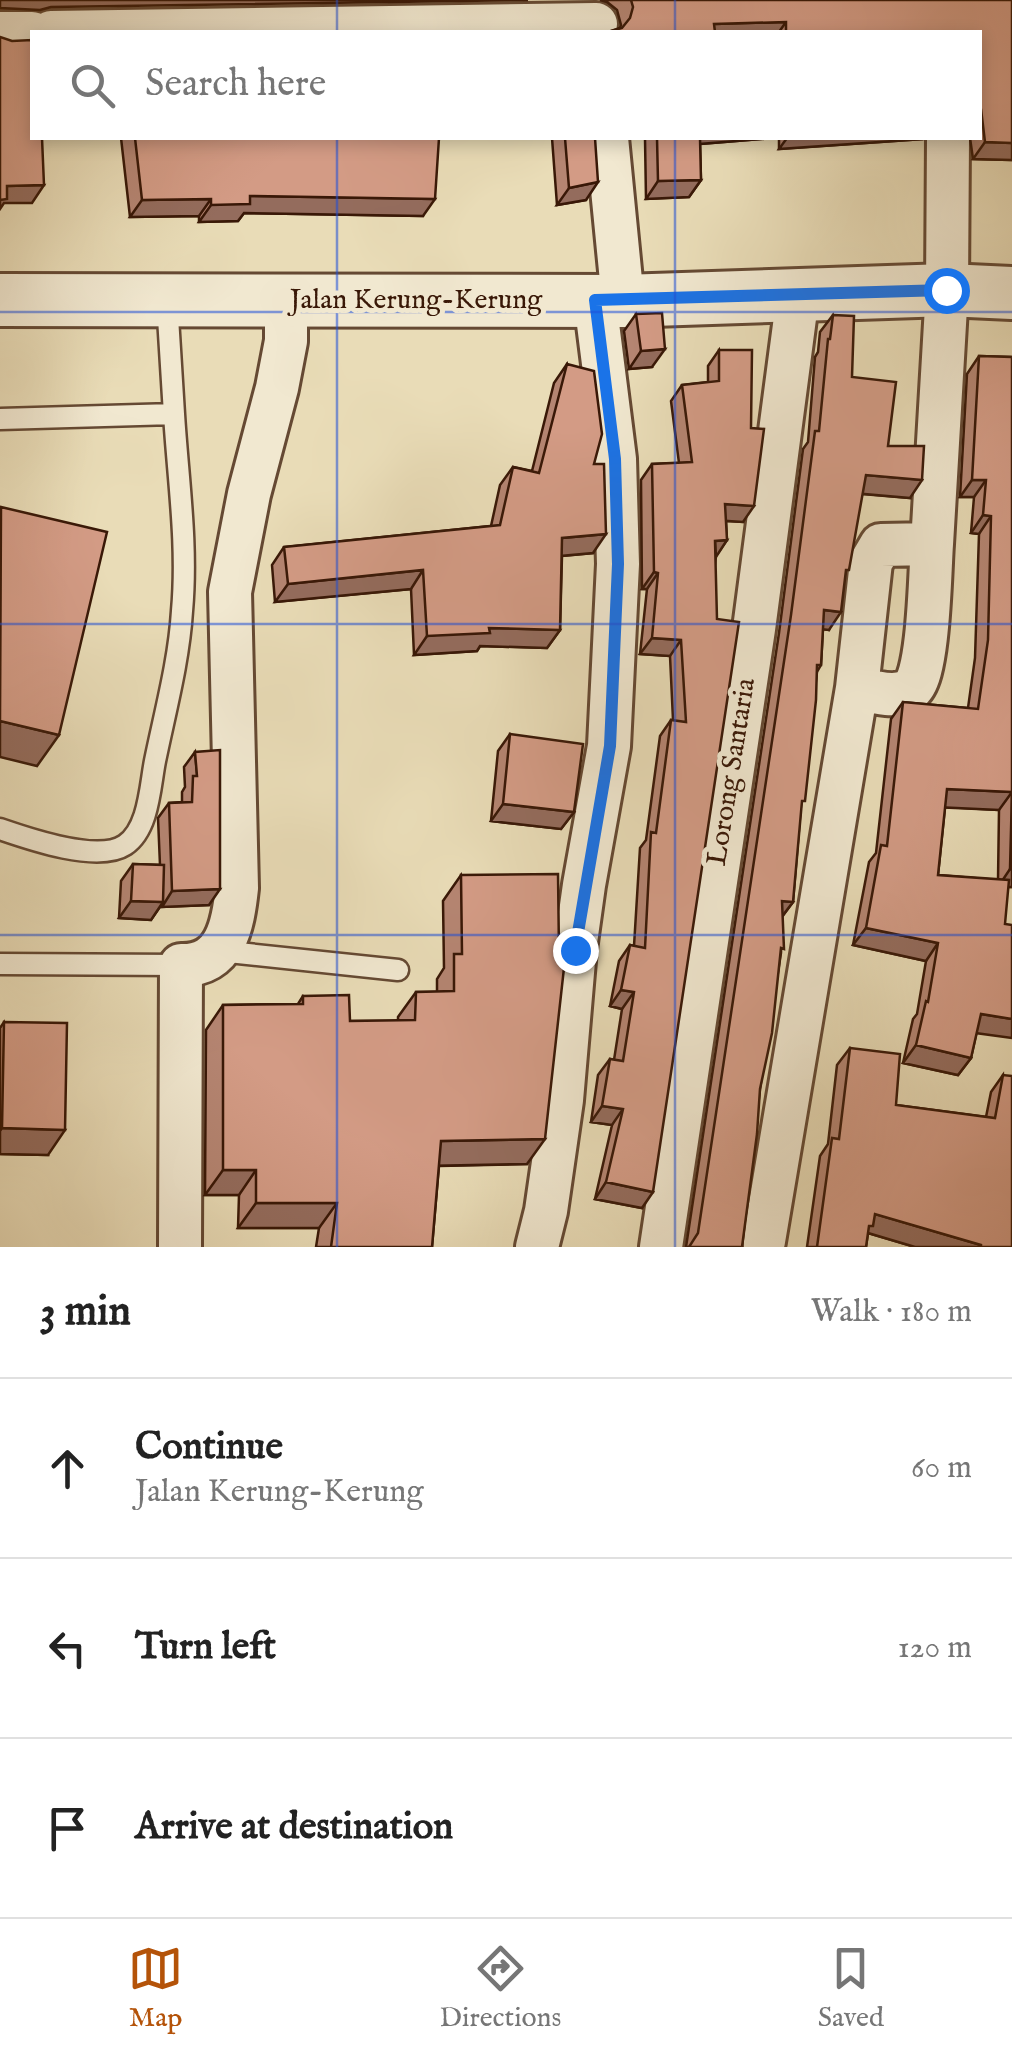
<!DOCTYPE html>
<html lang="en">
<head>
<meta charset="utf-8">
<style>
  body { margin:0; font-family:"IM FELL English",serif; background:#f2f2f2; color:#222 }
  .stop { position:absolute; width:30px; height:30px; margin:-22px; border:8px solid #1a73e8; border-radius:50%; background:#fff }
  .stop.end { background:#1a73e8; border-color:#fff; box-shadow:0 2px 10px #0008 }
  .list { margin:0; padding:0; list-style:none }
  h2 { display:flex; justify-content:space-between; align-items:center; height:130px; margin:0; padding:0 40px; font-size:42px }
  h2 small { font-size:32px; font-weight:400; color:#767676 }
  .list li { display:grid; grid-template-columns:65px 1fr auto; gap:30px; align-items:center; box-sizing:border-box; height:180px; padding:0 40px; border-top:2px solid #e0e0e0 }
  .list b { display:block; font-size:38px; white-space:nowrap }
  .list p { margin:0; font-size:32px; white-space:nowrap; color:#767676 }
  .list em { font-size:32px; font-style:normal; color:#767676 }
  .icon { flex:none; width:55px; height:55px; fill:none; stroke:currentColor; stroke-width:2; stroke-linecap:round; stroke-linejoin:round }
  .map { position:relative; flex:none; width:1012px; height:1247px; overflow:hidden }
  .search { position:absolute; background:#fff; box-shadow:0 5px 15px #0003; left:30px; right:30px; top:30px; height:110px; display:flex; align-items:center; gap:25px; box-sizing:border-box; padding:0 35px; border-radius:0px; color:#767676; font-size:38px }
  .sheet { height:670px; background:#fff }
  nav { display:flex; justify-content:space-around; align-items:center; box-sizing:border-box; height:140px; border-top:2px solid #e0e0e0; background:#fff; font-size:28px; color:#767676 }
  nav a { display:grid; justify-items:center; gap:5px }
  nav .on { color:#b45309 }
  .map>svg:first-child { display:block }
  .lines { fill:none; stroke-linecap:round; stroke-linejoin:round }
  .service-casing { stroke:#654933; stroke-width:25 }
  .minor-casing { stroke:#654933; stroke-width:48 }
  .tertiary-casing { stroke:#654933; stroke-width:58 }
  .service { stroke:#f1e8d0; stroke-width:20 }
  .minor { stroke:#f1e8d0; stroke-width:42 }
  .tertiary { stroke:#f1e8d0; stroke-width:52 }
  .wall { fill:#b58572; stroke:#391807; stroke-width:2.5; fill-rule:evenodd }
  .shaded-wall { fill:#946c5d; stroke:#391807; stroke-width:2.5 }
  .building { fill:#d39b85; stroke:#391807; stroke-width:2.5 }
  .route { stroke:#1a73e8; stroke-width:12 }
  .grid { fill:none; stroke:#1d4ed8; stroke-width:2.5; stroke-opacity:0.55 }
  .labels { text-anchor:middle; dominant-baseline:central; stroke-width:10; stroke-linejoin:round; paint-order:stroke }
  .street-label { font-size:28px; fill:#391807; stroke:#f1e8d0 }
</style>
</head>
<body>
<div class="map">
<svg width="1012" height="1247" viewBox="0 0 1012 1247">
  <rect width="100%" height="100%" fill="#e9dcb7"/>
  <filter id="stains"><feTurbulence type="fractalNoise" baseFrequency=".002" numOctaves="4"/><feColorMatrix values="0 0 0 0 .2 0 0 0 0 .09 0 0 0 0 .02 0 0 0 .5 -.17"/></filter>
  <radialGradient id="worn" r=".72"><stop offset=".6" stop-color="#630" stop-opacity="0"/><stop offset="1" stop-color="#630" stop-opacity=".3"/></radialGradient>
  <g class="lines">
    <defs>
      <path id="service" d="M167,301l7,113
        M0,419l174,-5c4,65 14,131 8,197 -3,50 -17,101 -27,150 -5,25 -6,68 -30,84 -27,18 -96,-6 -125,-16
        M219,951l179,19
        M0,964l181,1"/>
      <path id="minor" d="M51,32l545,-8
        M0,33h32
        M607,138l16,163
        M932,544l15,-254 1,-151
        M764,1241l93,-553 14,-126 10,-17 51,-1c-2,25 -3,133 -21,145 -15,10 -38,3 -54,-1
        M180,1247l1,-282c45,1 52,-40 56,-77l-7,-296 19,-98 28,-106 9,-47v-41
        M537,1247l9,-36 16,-111 13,-151 9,-64 25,-139 9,-182 -3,-105 -20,-159
        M661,1247l93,-618 44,-334"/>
      <path id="tertiary" d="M0,300l623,1 324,-11 65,3"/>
    </defs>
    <use href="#service" class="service-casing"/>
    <use href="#minor" class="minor-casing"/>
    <use href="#tertiary" class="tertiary-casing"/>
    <use href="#service" class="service"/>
    <use href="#minor" class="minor"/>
    <use href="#tertiary" class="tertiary"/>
  </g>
  <path class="wall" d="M600,0h412v160l-39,-1 -3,-21h10v-106h-423h51l12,-4 1,-3 -4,-15 -10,-8z
    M121,138h318l-16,78 -179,-3 -6,8 -39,1v-6l-69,1z
    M552,138h43l-9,62 -29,5z
    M645,138h128l-73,6 1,36 -12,17 -43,2z
    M779,138h145l-1,1 -144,10z
    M636,314l16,53 -23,2 -5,-38z
    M833,315l19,62 36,69 22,52 -48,-4 -17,81 -16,55 -6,-1 -2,36 -4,7 -16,134 -8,96 -11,15 -1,36 -21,136 -18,158h-56l93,-614 24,-184 5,-7 7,-85 3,-5 2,-20z
    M719,350l24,172 -17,-1 1,19 -11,16 -74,652 -47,-9 17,-74 -21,-3 7,-47 12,-16 4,1 8,-51 -12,-3 9,-45 11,-16 4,1 6,-98 6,-8 14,-104 11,-16h2l-3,-64 -30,-2 7,-65h-5l-1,-109 11,-16 27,-1 -8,-62 11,-16 26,-3v-16z
    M979,356l33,1v530h-4l-37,171 -13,17 -55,-12 10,-44 4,-5 9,-53 -73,-16 16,-83 7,-9 15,-134 12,-17 65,6 7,-50 4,-124 -8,-1 3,-36h-14l7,-123zM945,807l54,3 -1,70 -60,-5z
    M567,364l27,100 -1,89 -31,3 -2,74 -13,18 -67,-2 -3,5 -63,4 -3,-66 -136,13 -3,-37 12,-18 207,-21 9,-41 13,-18 19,4 22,-88z
    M510,734l64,78 -13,17 -70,-8 7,-70z
    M195,752l14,153 -47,2v-3l-11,16 -32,-2 2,-37 12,-17 27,1 -2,-47 11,-15 13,-1v-10l3,-5 -1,-20z
    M461,875l66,289 -88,2 -7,81h-116l3,-19h-81l1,-33h-34l1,-165 17,-25 75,-1 5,-8 47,25h48v-4l18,-25h21v-13l7,-11 -1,-67z
    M4,1022l44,133 -48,-1v-126z
    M850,1048l46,57 90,12 5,-25 12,-17 9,172h-97l-47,-14 -2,14h-59l13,-91 8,-12 9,-79z"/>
  <path class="shaded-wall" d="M0,0h528l-477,7 -11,3 -40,-2z
    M786,22l-7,10h-71l6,-8z
    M693,138h80l-86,7z
    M787,138h137l-1,1 -144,10z
    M985,142l27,1v17l-39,-1z
    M701,180l-12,17 -43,2 12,-18z
    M598,182l-12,18 -29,5 12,-17z
    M44,185l-12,18h-28l-4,6v-13l7,-10z
    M250,196l185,3 -12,17 -179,-3 -6,8 -39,1 12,-17z
    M211,199l-12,17 -69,1 12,-17z
    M665,349l-13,18 -23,2 12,-18z
    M866,475l56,5 -12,18 -57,-5z
    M972,480h14l-12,17h-14z
    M725,504l29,2 -11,16 -30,-2z
    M983,515l8,1 -12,18 -8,-1z
    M606,534l-13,19 -44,4 13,-19z
    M727,540l-11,17 -1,-16z
    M423,570l-12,19 -136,13 13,-18z
    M654,572l4,1 -11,16h-5z
    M824,610l17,2 -12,18 -18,-2z
    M489,628l71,2 -13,18 -67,-2 -3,5 -63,4 13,-19z
    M652,638l29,2 -11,16 -30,-2z
    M0,721l59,14 -22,31 -37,-9z
    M947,789l65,3 -13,18 -64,-3z
    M503,804l71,8 -13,17 -70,-8z
    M1010,869h2v18h-14z
    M220,889l-11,16 -47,2 10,-16z
    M131,901l32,1 -12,18 -32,-2z
    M782,901l11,1 -13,17z
    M866,928l72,15 -12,18 -73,-16z
    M621,990l13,2 -12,17 -12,-3z
    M981,1014l31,5v19l-44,-6z
    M916,1045l55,13 -13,17 -55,-12z
    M602,1106l21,3 -11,16 -21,-3z
    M2,1128l63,2 -17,25 -48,-1v-23z
    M545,1139l-18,25 -104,2 18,-25z
    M223,1170h33l-17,25h-34z
    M606,1182l47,10 -11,16 -47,-9z
    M256,1203h81l-18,25h-81z
    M875,1214l106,31 -1,2h-65l-47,-14 -8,11z"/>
  <path class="building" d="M631,0h381v143l-27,-1 -4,-33 -1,-2v-75h-194v-10l-72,2 1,8h-158h51l14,-4 8,-10 3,-11z
    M0,37l12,4 20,-1v98h10l2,47 -37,1v13l-7,1z
    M135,138h304l-4,61 -185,-3v8l-39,1v-6l-69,1z
    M565,138h30l3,44 -29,6z
    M657,138h43l1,42 -43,1z
    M662,313l3,36 -24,2 -5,-37z
    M833,315l21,1 -2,61 44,5 -8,64h36l-2,34 -56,-5 -17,95h-3l-5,42 -17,-2 -3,55h-4l-1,35 -11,101h-3l-9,101 -11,-1 2,48 -3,-1 -9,85 -12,56 -3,45 -15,113h-53l9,-14 93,-618 24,-184h4l9,-92h2z
    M719,350h33l-1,78 13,1 -10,77 -29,-2 2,36 -12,1 2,78 22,3 -86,570 -47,-10 17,-73 -21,-3 8,-47 13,2 11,-69 -13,-2 9,-45 15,3 6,-116 5,1 15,-113 15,2 -5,-82 -29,-2 6,-65 -4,-1 -2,-108 40,-2 -10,-77 37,-4z
    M979,356l33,1v512h-2l2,-77 -65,-3 -9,86 71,5 -4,44 7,1v94l-31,-5 -10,44 -55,-13 10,-44 2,1 10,-59 -72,-15 15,-83 6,1 16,-144 75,7 10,-69 3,-124 -8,-1 3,-35h-14z
    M567,364l27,7 8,63 -8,30h10l2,70 -44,4 -2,92 -71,-2 1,5 -63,3 -4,-66 -135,14 -4,-37 216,-22 13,-58 26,6z
    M1,507l106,25 -48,203 -59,-14z
    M510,734l73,10 -9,68 -71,-8z
    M220,750v139l-48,2 -3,-88 23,-1 1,-26h4l-2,-24z
    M133,864l31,1 -1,37 -32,-1z
    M558,874l1,79h4l1,15 -19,171 -104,2 -9,106h-101l6,-44h-81v-33h-33v-165l80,-1v-8l46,-1 1,26 65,-1 1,-28 38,-1v-37h8l-1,-79z
    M4,1022l63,1 -2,107 -63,-2z
    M850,1048l50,6 -4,51 99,13 8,-43 9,1v171h-31v-2l-106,-31 -2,12h-4l-3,21h-49l15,-109 7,1z"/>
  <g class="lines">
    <path class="route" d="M575,950l35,-204 8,-182 -3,-105 -20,-159 351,-10"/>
  </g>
  <path class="grid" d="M337,0v32M675,0v32M337,138v1109M675,138v1109M0,312h1012M0,624h1012M0,935h1012"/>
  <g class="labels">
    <g class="street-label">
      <text x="416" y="300">Jalan Kerung-Kerung</text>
      <text transform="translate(732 772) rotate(-81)">Lorong Santaria</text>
    </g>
  </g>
  <rect width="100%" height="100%" filter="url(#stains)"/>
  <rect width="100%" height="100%" fill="url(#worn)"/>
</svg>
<div class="stop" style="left:946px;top:290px"></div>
<div class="stop end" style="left:575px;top:950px"></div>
<div class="search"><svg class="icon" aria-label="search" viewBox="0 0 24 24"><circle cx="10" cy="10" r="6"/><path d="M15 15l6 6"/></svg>Search here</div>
</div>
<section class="sheet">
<h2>3 min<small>Walk · 180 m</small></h2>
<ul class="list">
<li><svg class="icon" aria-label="ahead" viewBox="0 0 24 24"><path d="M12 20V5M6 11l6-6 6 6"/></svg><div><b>Continue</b><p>Jalan Kerung-Kerung</p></div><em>60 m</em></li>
<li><svg class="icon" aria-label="left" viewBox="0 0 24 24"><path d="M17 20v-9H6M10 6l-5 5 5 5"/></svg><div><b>Turn left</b></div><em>120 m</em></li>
<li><svg class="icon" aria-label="arrive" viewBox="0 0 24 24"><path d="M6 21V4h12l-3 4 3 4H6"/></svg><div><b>Arrive at destination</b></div></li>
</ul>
</section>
<nav>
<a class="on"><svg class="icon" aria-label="map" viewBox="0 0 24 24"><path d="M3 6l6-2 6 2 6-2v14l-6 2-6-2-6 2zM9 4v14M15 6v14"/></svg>Map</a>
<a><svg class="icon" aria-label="directions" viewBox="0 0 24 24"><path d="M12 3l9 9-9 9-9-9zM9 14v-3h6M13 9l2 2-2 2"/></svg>Directions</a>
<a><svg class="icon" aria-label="saved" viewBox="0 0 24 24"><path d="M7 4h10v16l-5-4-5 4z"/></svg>Saved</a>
</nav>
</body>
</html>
